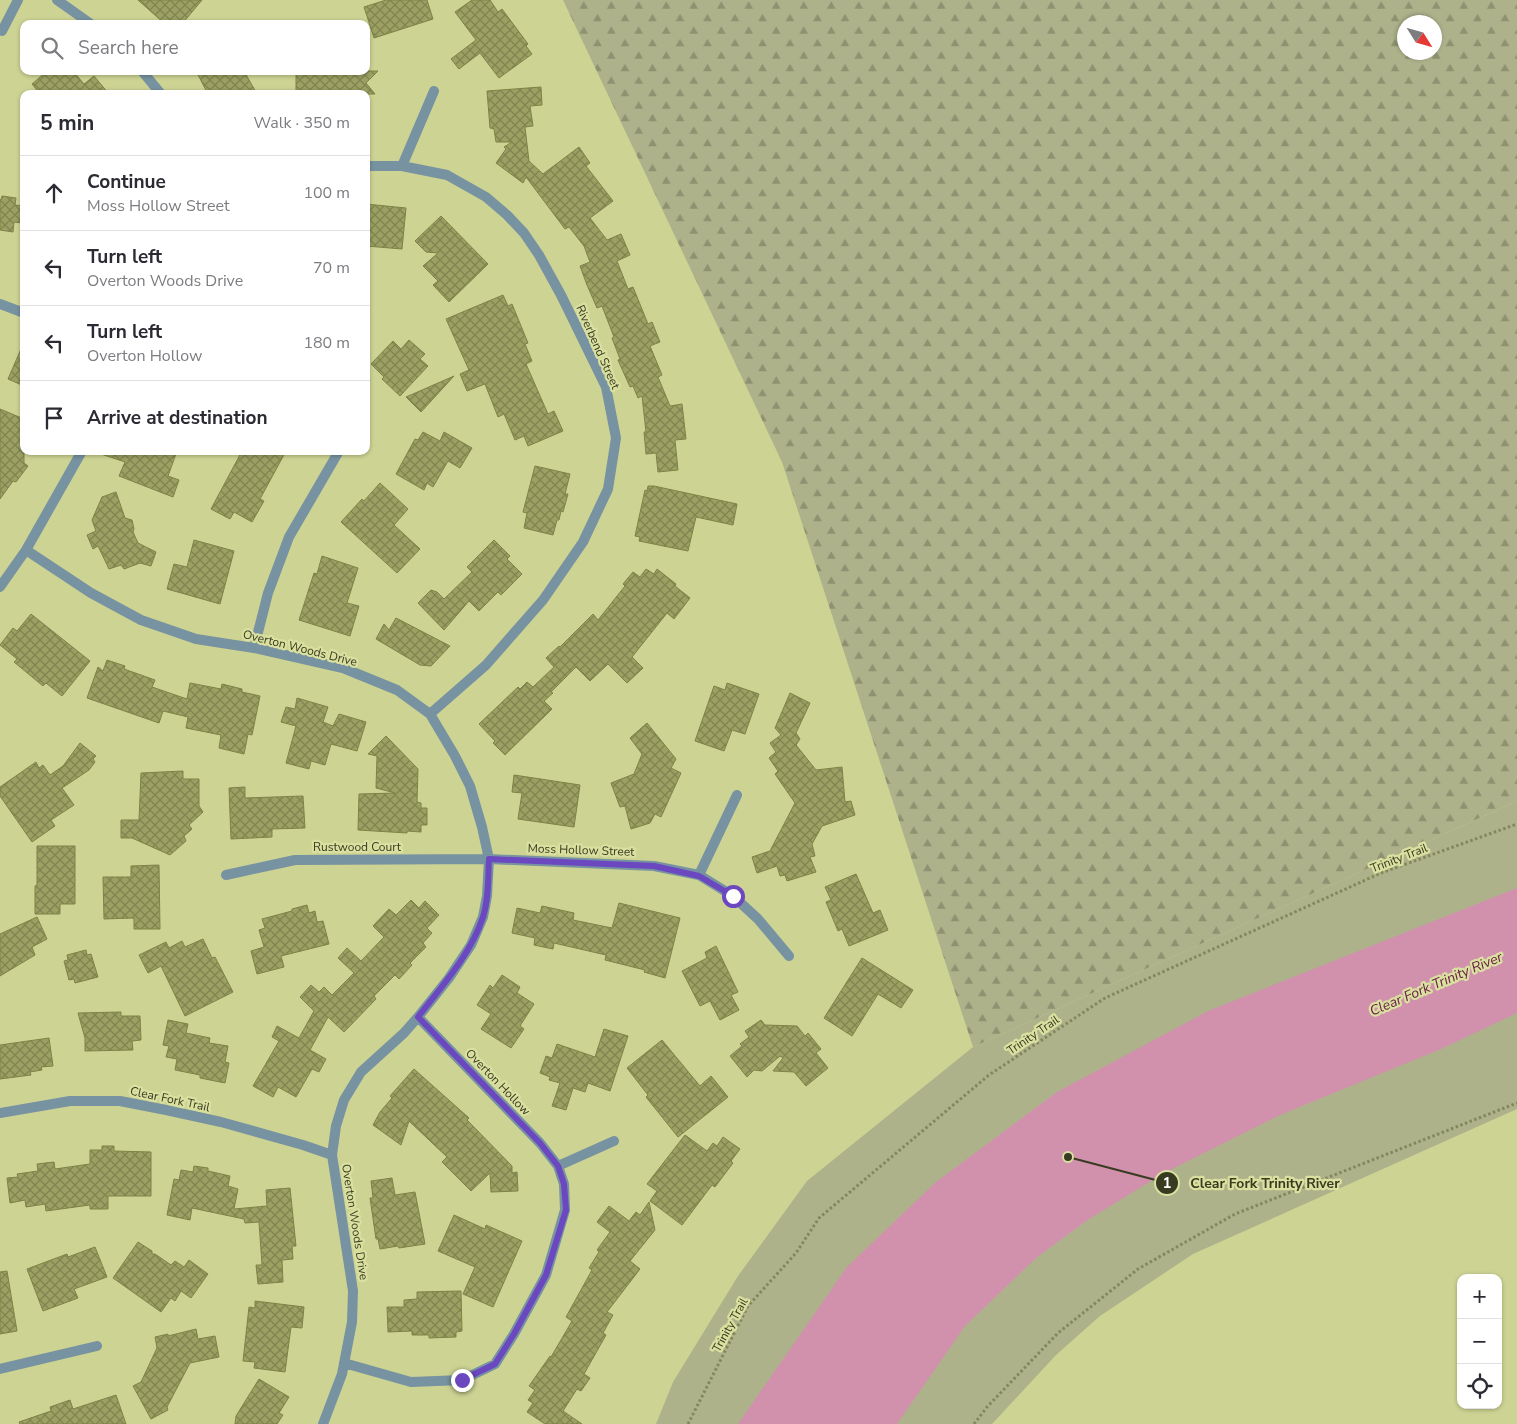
<!DOCTYPE html>
<html lang="en">
<head>
<meta charset="utf-8">
<style>
  body { margin:0; font-family:"Nunito Sans",sans-serif; background:#f2f2f3; color:#2b2b33 }
  .controls { position:absolute; right:15px; bottom:15px; display:grid; overflow:hidden; border-radius:10px; box-shadow:0 1px 4px #0004 }
  .controls button { width:45px; height:45px; display:grid; place-items:center; padding:0; border:0; border-bottom:1px solid #e1e1e2; background:#fff; color:#2b2b33; font:25px sans-serif }
  .compass { position:absolute; left:1397px; top:15px; width:45px; height:45px; border-radius:50%; background:#fff; box-shadow:0 1px 4px #0004; rotate:127deg }
  .stop { position:absolute; width:15px; height:15px; margin:-11px; border:4px solid #6b47c0; border-radius:50%; background:#fff }
  .stop.end { background:#6b47c0; border-color:#fff; box-shadow:0 1px 5px #0008 }
  .list { margin:0; padding:0; list-style:none }
  h2 { display:flex; justify-content:space-between; align-items:center; height:65px; margin:0; padding:0 20px; font-size:21px }
  h2 small { font-size:16px; font-weight:400; color:#7c7c81 }
  .list li { display:grid; grid-template-columns:32px 1fr auto; gap:15px; align-items:center; box-sizing:border-box; height:75px; padding:0 20px; border-top:1px solid #e1e1e2 }
  .list b { display:block; font-size:19px; white-space:nowrap }
  .list p { margin:0; font-size:16px; white-space:nowrap; color:#7c7c81 }
  .list em { font-size:16px; font-style:normal; color:#7c7c81 }
  .icon { flex:none; width:28px; height:28px; fill:none; stroke:currentColor; stroke-width:2; stroke-linecap:round; stroke-linejoin:round }
  .map { position:relative; flex:none; width:1517px; height:1424px; overflow:hidden }
  .search { position:absolute; background:#fff; box-shadow:0 1px 4px #0004; left:20px; top:20px; width:350px; height:55px; display:flex; align-items:center; gap:12px; box-sizing:border-box; padding:0 18px; border-radius:10px; color:#7c7c81; font-size:19px }
  .panel { position:absolute; background:#fff; box-shadow:0 1px 4px #0004; left:20px; top:90px; width:350px; height:365px; border-radius:10px }
  .map>svg:first-child { display:block }
  .green { fill:#aeb28b }
  .forest { fill:url(#forest-firs); fill-rule:evenodd }
  .water { fill:#d190ac }
  .building { fill:url(#building-cross-hatch); stroke:#7e8345 }
  .lines { fill:none; stroke-linecap:round; stroke-linejoin:round }
  .path { stroke:#83875a; stroke-width:3; stroke-dasharray:2.5 2.5; stroke-linecap:butt }
  .street { stroke:#7792a1; stroke-width:10 }
  .route { stroke:#6b47c0; stroke-width:6 }
  .labels { text-anchor:middle; dominant-baseline:central; stroke-width:4.5; stroke-linejoin:round; paint-order:stroke }
  .street-label { font-size:12px; fill:#393b21; stroke:#dae0a0 }
  .water-label { font-size:14px; font-style:italic; fill:#651941; stroke:#dae0a0 }
  .leader { fill:none; stroke:#393b21; stroke-width:2 }
  .callout-dot { fill:#393b21; stroke:#dae0a0; stroke-width:2 }
  .mark-label { font-size:15px; text-anchor:middle; font-weight:bold; fill:#fff }
  .callout-label { font-size:14px; text-anchor:middle; font-weight:bold; fill:#393b21; stroke:#dae0a0; stroke-width:4.5; stroke-linejoin:round; paint-order:stroke }
</style>
</head>
<body>
<div class="map">
<svg width="1517" height="1424" viewBox="0 0 1517 1424">
  <defs>
    <pattern id="forest-firs" width="22" height="20" patternUnits="userSpaceOnUse" patternTransform="scale(1.25)"><rect width="22" height="20" fill="#aeb28b"/><path d="M5 1l3.5 6h-7zM16 11l3.5 6h-7z" fill="#8f9271"/></pattern>
    <pattern id="building-cross-hatch" width="8" height="8" patternUnits="userSpaceOnUse" patternTransform="scale(1.25)"><rect width="8" height="8" fill="#9ca163"/><path d="M0 0l8 8M0 8l8-8" fill="none" stroke="#808451"/></pattern>
  </defs>
  <rect width="100%" height="100%" fill="#cdd393"/>
  <path class="green" d="M1517,801v308l-324,145 -93,62 -44,39 -64,69h-336l17,-42 65,-106 69,-95 166,-134z"/>
  <path class="forest" d="M563,0h954v801l-544,246 -191,-585zM1404,22h30v30h-30z"/>
  <path class="water" d="M1517,888v125l-76,36 -161,66 -116,58 -75,46 -52,38 -72,69 -68,98h-159l109,-157 89,-85 121,-90 151,-81z"/>
  <path class="building" d="M138,0h64l-20,24h-17z
    M386,0h41l6,19 -59,19 -10,-31z
    M472,0h18l8,12 4,-3 26,35 -2,2 6,8 -33,24 -19,-25 -21,16 -8,-10 25,-19 -21,-28z
    M47,71h26l11,13 10,-8 15,18h-69l-8,-10z
    M196,71h48l13,23h-49z
    M296,71h82l-12,12 9,11h-68v-2h-11z
    M541,87l1,18 -12,1 3,20 -8,1 4,34 14,13 36,-27 11,16 -4,3 27,35 -23,17 17,22 14,-6 9,21 -13,6 11,28 5,-2 15,37 4,-2 8,20 -10,4 12,29 -4,2 12,29 12,-2 4,35 -11,1 3,30 -20,2 -2,-19 -10,1 -2,-22h2l-4,-36 -4,2 -5,-12 -3,1 -12,-27 2,-1 -8,-21 2,-1 -12,-31 -5,2 -10,-23 -7,-19 10,-4 -6,-16 -15,-19 -4,2 -39,-52 -3,6 -27,-20 10,-14 -2,-2 8,-5h-16l-2,-13 -4,-1 -3,-37z
    M2,196l14,2 -1,7 9,1 -2,17 -8,-1 -1,10 -13,-2v-31l1,1z
    M366,204l40,4 -4,41 -36,-3z
    M441,216l47,48 -39,38 -16,-17 5,-4 -15,-15 15,-13 -12,-1 -11,-11z
    M503,295l5,11 4,-2 16,39 -3,1 7,17 -6,3 22,50 6,-3 9,20 -35,15 -4,-10 -9,4 -11,-26 -6,3 -13,-33 -18,7 -7,-17 9,-4 -23,-51z
    M409,340l16,14 -5,5 8,7 -28,30 -18,-17 2,-2 -13,-13 22,-23 8,8z
    M24,342v44l-16,-7z
    M454,376l-33,36 -15,-15z
    M0,409l24,10v44l4,3 -12,16 -3,-1 -13,18z
    M423,432l17,9 4,-9 28,16 -12,20 -12,-7 -15,26 -6,-4 -3,7 -28,-16 19,-35 3,1z
    M99,451h78l-9,25 11,4 -6,17 -54,-21 6,-14 -27,-9z
    M242,451h44l-26,48 4,2 -12,21 -18,-10 -4,7 -19,-10z
    M535,466l35,8 -5,20h3l-5,18 -2,-1 -2,9h-2l-4,15 -29,-7 3,-15 -4,-1z
    M380,483l28,26 -14,16 26,24 -23,24 -56,-51 21,-23 2,2z
    M648,486h6l83,18 -4,21 -37,-8 -8,34 -49,-10 1,-4 -5,-1 10,-46 2,1z
    M116,492l9,26 7,2 2,9 -1,3 5,11 18,9 -5,14 -11,-3 -16,6 -3,-4 -12,4 -11,-23 -5,3 -6,-14 9,-4 -4,-11 10,-23z
    M194,540l40,11 -14,53 -53,-15 7,-25 13,3z
    M494,540l16,16 -3,3 15,15 -21,21 -3,-3 -19,19 -10,-10 -25,29 -26,-27 13,-13 6,2 7,7 28,-27 -5,-5z
    M322,556l36,12 -11,35 12,3 -9,30 -51,-16 15,-47 3,1z
    M646,569l8,5 3,-5 19,15 -1,2 15,12 -16,21 -7,-6 -35,44 11,11 -16,15 -19,-19 -18,17 -14,-14 -25,25 2,1 -9,8 8,8 -47,46 -12,-12 2,-2 -16,-17 39,-37 2,2 7,-7 6,5 21,-20 -8,-9 13,-12 1,1 33,-33 5,6 27,-34 -2,-2 10,-12 7,5z
    M31,614l59,47 -28,35 -16,-13 -3,3 -29,-24 3,-3 -17,-14 13,-17 4,3z
    M396,618l54,28 -19,20 -11,-1 -44,-26 8,-15 5,6z
    M107,660l18,6 -1,3 31,11 -3,7 35,12 3,-16 31,6 1,-5 20,5v3l18,4 -8,39 -4,-1 -4,20 -25,-6 2,-13 -35,-7 2,-11 -25,-6 -4,12 -72,-25 11,-31 5,4z
    M727,683l32,11 -14,40 -13,-4 -8,21 -29,-10 19,-55 11,4z
    M790,693l20,10 -14,30 4,6 -4,6 20,25 26,-3 3,35 6,-1 4,14 -33,11 -10,18 3,12 -5,1 6,15 -29,9 -2,-6 -5,1 -3,-10 -20,7 -5,-16 18,-6 25,-48 -20,-29 3,-3 -9,-13 7,-6 -6,-9 11,-8 -6,-7z
    M297,698l31,9 -5,15 10,4 6,-12 27,8 -9,29 -26,-7 -6,21 -14,-4 -2,8 -23,-6 10,-37 -15,-4 5,-15 9,2z
    M647,723l29,36 -5,9 10,5 -20,44 -6,-3 -5,9 -19,6 -6,-23 -5,1 -9,-24 23,-9 8,-20 -12,-16z
    M386,736l32,33 -1,33 4,1v5h6v17h-6v7l-14,-1v2l-49,-3 1,-36 36,-1 -19,-5 1,-32 -9,-2z
    M80,743l16,13 -3,3 2,3 -6,8 -27,18 12,17 -23,15 4,6 -23,16 -32,-46v-9l36,-25 3,6 4,-3 7,10 13,-9z
    M183,771v8h16v27l4,6 -14,13 3,4 -8,7 2,5 -16,14 -38,-17h-11v-18h18l2,-47z
    M514,775l66,10 -6,42 -56,-8 4,-26 -10,-1z
    M245,787v11l58,-2 2,32 -33,1v8l-41,2 -2,-51z
    M37,846h38v58h-15v10h-25v-28l2,-1z
    M159,865l1,64h-26v-11l-30,1 -1,-42h28v-11z
    M856,874l17,39 7,-3 8,20 -39,16 -7,-17 -4,2 -12,-29 5,-2 -6,-13z
    M411,900l8,8 6,-7 14,14 -12,13 5,5 -9,10 3,4 -16,16 2,2 -13,14 -4,-4 -21,21 2,3 -32,33 -16,-15 -18,33 16,9 -7,13 -7,-3 -16,28 -18,-10 -5,10 -20,-11 26,-45 -7,-4 5,-11 22,12 15,-27 -14,-14 11,-12 8,7 5,-5 8,8 22,-22 -16,-15 9,-10 14,13 23,-24 -11,-11 16,-17 7,6z
    M619,903l61,15 -15,60 -21,-6 1,-2 -40,-10 1,-5 -52,-12 -1,6 -19,-4 1,-7 -23,-5 5,-25 23,5 2,-7 32,7 -1,7 39,8z
    M307,905l2,8 6,-2 2,11 6,-1 6,23 -48,12 3,11 -27,7 -6,-23 13,-4 -5,-17 6,-2 -3,-9 30,-8v-2z
    M37,917l10,22 -15,8 3,8 -35,21v-42z
    M203,939l9,19 3,-1 18,35 -48,24 -24,-50 -13,7 -9,-18 27,-13 3,6 13,-7 3,6z
    M716,946l22,46 -7,3 8,15 -19,10 -10,-19 -10,5 -18,-35 25,-13 -2,-6z
    M86,950l1,5 4,-1 7,23 -23,6 -1,-4 -5,1 -5,-19 4,-1 -1,-5z
    M862,958l51,32 -12,18 -23,-14 -26,42 -28,-18z
    M502,975l18,12 -3,6 17,11 -14,22 4,3 -13,19 -30,-19 10,-15 -14,-9 13,-20 3,3z
    M121,1012v4h19l1,24 -9,1 1,9 -48,1v-13l-7,-25z
    M168,1020l20,4 -2,9 24,5 -1,5 19,3 -3,16 4,1 -4,20 -25,-5v-3l-25,-5 2,-11 -11,-2 3,-11 -6,-1z
    M761,1020l4,5 32,1 8,10 3,-3 13,16 -5,4 12,15 -22,18 -12,-14 -21,-1 10,-13 -3,-2 -18,15 -8,-1 -7,7 -17,-21 12,-10 -2,-2 9,-7 -4,-6z
    M604,1029l24,7 -18,55 -22,-8 -3,9 -12,-4 -7,22 -14,-4 8,-23 -11,-3 1,-3 -10,-4 6,-17 6,2 5,-14 38,13z
    M49,1038l4,28 -12,1 1,3 -12,2 1,3 -31,4v-34z
    M662,1040l38,46 11,-10 17,21 -50,40 -32,-40 2,-2 -21,-27z
    M414,1069l55,49 -2,2 45,46v7l5,-1 1,19 -27,1 -1,-19 -19,18 -29,-29 5,-5 -38,-36 -8,24 -28,-20 7,-13 12,-14 -2,-2z
    M685,1135l22,16 6,-8 4,3 6,-9 17,12 -9,12 2,2 -18,24 -3,-2 -30,40 -32,-24 7,-10 -10,-7z
    M102,1146h12v5l37,1v44h-43v13h-18v-4l-44,6 -1,-7 -19,3 -1,-7 -15,3 -3,-25 11,-1 -1,-3 21,-3 -1,-7 17,-2 1,7 35,-5v-14h12z
    M194,1166l14,2v3l22,5 -2,10 10,3 -4,20 33,-3 -1,-16 24,-2 6,58h-4l1,13 -11,1 1,22 -25,2 -2,-19h6l-3,-43 -14,1 -1,-4 -52,-11 -2,12 -23,-5 7,-36 5,1 2,-10 12,2z
    M392,1178l3,17 20,-3 10,52 -26,4 -1,-2 -18,3 -2,-10h-2l-6,-41h3l-2,-17z
    M649,1202l6,28 -25,31 10,8 -33,43 6,3 -10,18 3,2 -22,39 6,4 -9,13 -4,-2 -14,22 19,13h-37l-18,-12 6,-9 -5,-3 7,-10 -6,-4 21,-30 1,1 21,-36 -6,-4 26,-47 -3,-2 10,-16 -2,-2 13,-18 -13,-10 12,-16 20,15 7,-9 4,3z
    M454,1215l31,14 1,-4 36,16 -29,66 -30,-13 12,-27 -37,-16z
    M138,1242l14,9v3h3l16,11 4,-4 9,6 5,-7 19,14 -17,24 -10,-7 -6,10 -4,-3 -10,14 -48,-34z
    M95,1247l12,30 -33,12 4,9 -35,13 -16,-42 40,-15 1,3z
    M7,1271l10,60 -17,3v-62z
    M461,1291l1,40 -6,1v5l-27,1v-3h-17v-4l-24,1 -1,-25h17v-7l13,-1v-7z
    M255,1301l49,6 -2,21 -11,-1 -6,45 -31,-4 1,-6 -12,-1 6,-54 6,1z
    M196,1329l2,10 17,-3 4,21 -29,6 -23,44 1,3 -17,9 -18,-33 8,-4 16,-34 -2,-11 13,-3v2z
    M259,1379l30,18 -10,16 4,2 -6,9h-42l1,-8z
    M116,1395l10,29h-106l-1,-2 32,-11 -1,-4 20,-7 3,9z"/>
  <g class="lines">
    <path class="path" d="M688,1424l60,-118 48,-53 23,-35 170,-143 116,-77 276,-125 136,-49
      M974,1424l13,-17 71,-74 80,-64 97,-55 282,-111"/>
    <path class="street" d="M57,0l34,24
      M2,31l16,-31
      M142,71l19,23
      M366,166h36l45,9 39,22 21,18 17,18 15,22 22,40 45,92 10,51 -8,51 -25,53 -40,58 -57,65 -56,49
      M402,166l32,-75
      M0,304l24,9
      M26,550l65,43 50,27 55,19 58,9 89,20 54,22 33,24 25,42 15,30 12,41 7,32 -2,37 -4,21 -12,28 -22,33 -31,39 -14,16 -43,39 -17,28 -8,26 -4,29 21,136 -1,31 -10,52 -19,50
      M0,587l26,-37 56,-99
      M254,648l14,-55 21,-56 50,-86
      M226,875l69,-15 194,-1 165,7 45,9 34,21 25,23 31,37
      M699,875l38,-80
      M0,1113l70,-12h50l46,9 55,12 82,23 29,10
      M558,1166l56,-25
      M344,1363l67,19 51,-2 33,-16 19,-30 32,-59 19,-65 -1,-26 -6,-18 -18,-23 -122,-126
      M0,1369l97,-23"/>
  </g>
  <g class="lines">
    <path class="route" d="M462,1380l33,-16 19,-30 32,-59 20,-65 -2,-26 -6,-18 -18,-23 -122,-126c24,-31 53,-63 65,-100 6,-19 5,-39 6,-58l165,7 45,10 34,20"/>
  </g>
  <g class="labels">
    <g class="street-label">
      <text transform="translate(598 347) rotate(66)">Riverbend Street</text>
      <text transform="translate(300 648) rotate(14)">Overton Woods Drive</text>
      <text x="357" y="847">Rustwood Court</text>
      <text transform="translate(581 850) rotate(2)">Moss Hollow Street</text>
      <text transform="translate(1399 858) rotate(-21)">Trinity Trail</text>
      <text transform="translate(1033 1035) rotate(-34)">Trinity Trail</text>
      <text transform="translate(498 1082) rotate(46)">Overton Hollow</text>
      <text transform="translate(170 1099) rotate(12)">Clear Fork Trail</text>
      <text transform="translate(355 1222) rotate(81)">Overton Woods Drive</text>
      <text transform="translate(730 1325) rotate(-61)">Trinity Trail</text>
    </g>
    <g class="water-label">
      <text transform="translate(1436 984) rotate(-23)">Clear Fork Trinity River</text>
    </g>
  </g>
  <path class="leader" d="M1068 1157L1167 1183"/>
  <g class="callout-dot">
    <circle cx="1068" cy="1157" r="5"/>
    <circle cx="1167" cy="1183" r="12"/>
  </g>
  <g class="mark-label">
    <text x="1167" y="1188">1</text>
  </g>
  <g class="callout-label">
    <text x="1265" y="1188">Clear Fork Trinity River</text>
  </g>
</svg>
<div class="controls">
<button>+</button>
<button>−</button>
<button><svg class="icon" aria-label="locate" viewBox="0 0 24 24"><circle cx="12" cy="12" r="6"/><path d="M12 2v4M12 18v4M2 12h4M18 12h4"/></svg></button>
</div>
<svg class="compass" viewBox="-18 -18 36 36"><path d="M0-13l5 13h-10z" fill="#e53935"/><path d="M0 13l5-13h-10z" fill="#7c7c81"/></svg>
<div class="stop" style="left:733px;top:896px"></div>
<div class="stop end" style="left:462px;top:1380px"></div>
<div class="search"><svg class="icon" aria-label="search" viewBox="0 0 24 24"><circle cx="10" cy="10" r="6"/><path d="M15 15l6 6"/></svg>Search here</div>
<section class="panel">
<h2>5 min<small>Walk · 350 m</small></h2>
<ul class="list">
<li><svg class="icon" aria-label="ahead" viewBox="0 0 24 24"><path d="M12 20V5M6 11l6-6 6 6"/></svg><div><b>Continue</b><p>Moss Hollow Street</p></div><em>100 m</em></li>
<li><svg class="icon" aria-label="left" viewBox="0 0 24 24"><path d="M17 20v-9H6M10 6l-5 5 5 5"/></svg><div><b>Turn left</b><p>Overton Woods Drive</p></div><em>70 m</em></li>
<li><svg class="icon" aria-label="left" viewBox="0 0 24 24"><path d="M17 20v-9H6M10 6l-5 5 5 5"/></svg><div><b>Turn left</b><p>Overton Hollow</p></div><em>180 m</em></li>
<li><svg class="icon" aria-label="arrive" viewBox="0 0 24 24"><path d="M6 21V4h12l-3 4 3 4H6"/></svg><div><b>Arrive at destination</b></div></li>
</ul>
</section>
</div>
</body>
</html>
